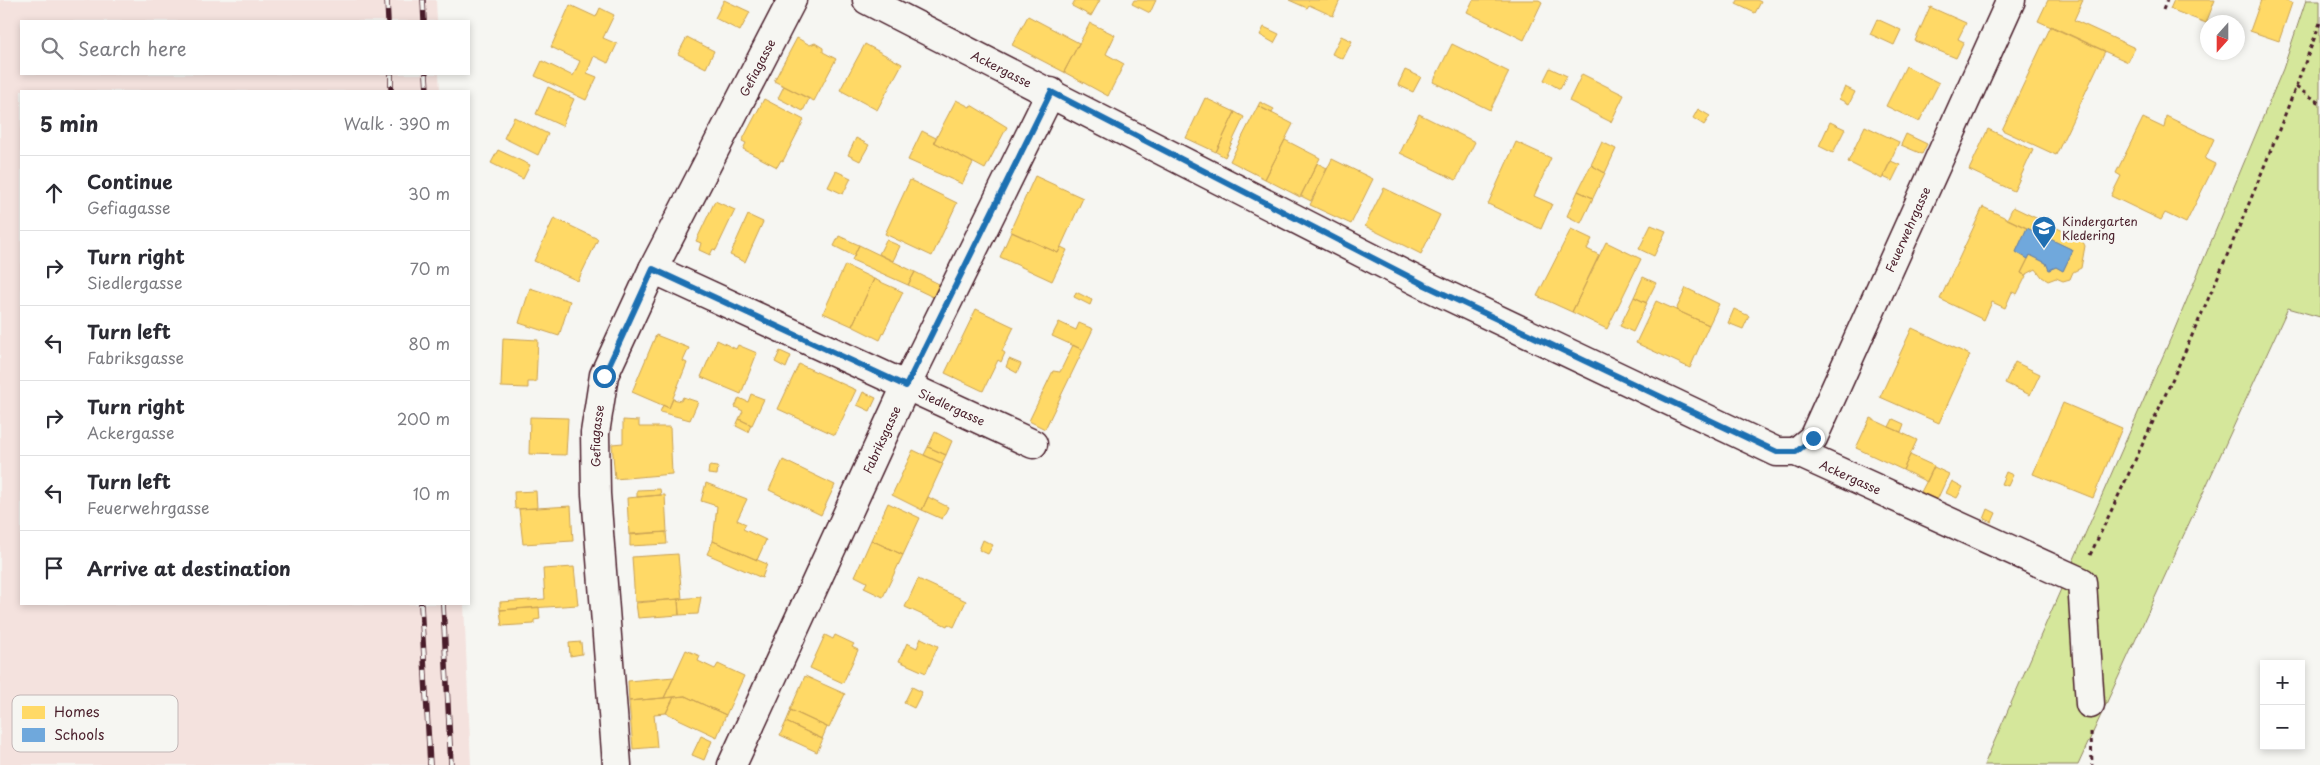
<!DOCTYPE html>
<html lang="en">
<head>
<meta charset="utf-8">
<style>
  body { margin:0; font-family:"Playpen Sans",sans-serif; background:#f2f2f3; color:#2b2b33 }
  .controls { position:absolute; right:15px; bottom:15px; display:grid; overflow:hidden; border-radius:0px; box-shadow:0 2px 8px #0003 }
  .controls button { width:45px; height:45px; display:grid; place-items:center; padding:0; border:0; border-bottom:1px solid #e1e1e2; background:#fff; color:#2b2b33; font:25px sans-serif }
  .compass { position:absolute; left:2200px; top:15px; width:45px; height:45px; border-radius:50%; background:#fff; box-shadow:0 2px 8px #0003; rotate:201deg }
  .stop { position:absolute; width:15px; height:15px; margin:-11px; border:4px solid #1f6fb2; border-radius:50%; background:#fff }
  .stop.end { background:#1f6fb2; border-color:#fff; box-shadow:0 1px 5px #0008 }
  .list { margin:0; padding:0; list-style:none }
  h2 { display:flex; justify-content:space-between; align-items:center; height:65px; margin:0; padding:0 20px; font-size:21px }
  h2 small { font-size:16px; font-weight:400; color:#7c7c81 }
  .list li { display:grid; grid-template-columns:32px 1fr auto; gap:15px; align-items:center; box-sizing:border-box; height:75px; padding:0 20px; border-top:1px solid #e1e1e2 }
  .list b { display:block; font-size:19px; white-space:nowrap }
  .list p { margin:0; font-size:16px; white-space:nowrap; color:#7c7c81 }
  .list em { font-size:16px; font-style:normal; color:#7c7c81 }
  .icon { flex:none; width:28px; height:28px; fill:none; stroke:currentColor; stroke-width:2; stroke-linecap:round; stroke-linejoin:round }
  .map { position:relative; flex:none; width:2320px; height:765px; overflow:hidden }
  .search { position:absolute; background:#fff; box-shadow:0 2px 8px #0003; left:20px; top:20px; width:450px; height:55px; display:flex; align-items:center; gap:12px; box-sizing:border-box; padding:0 18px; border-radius:0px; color:#7c7c81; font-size:19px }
  .panel { position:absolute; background:#fff; box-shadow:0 2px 8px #0003; left:20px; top:90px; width:450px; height:515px; border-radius:0px }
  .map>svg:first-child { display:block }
  .built { fill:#f4e2de }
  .green { fill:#d5e79b; stroke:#908363 }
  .homes { fill:#ffd966; stroke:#c9a154 }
  .schools { fill:#6fa8dc; stroke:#647fa7 }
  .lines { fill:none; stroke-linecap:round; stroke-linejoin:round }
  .minor-casing { stroke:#4a1f2b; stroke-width:31 }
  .path { stroke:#4a1f2b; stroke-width:3; stroke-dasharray:4 4; stroke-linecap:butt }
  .minor { stroke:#f6f6f2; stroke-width:28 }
  .rail-casing { stroke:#4a1f2b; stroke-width:5.5 }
  .rail { stroke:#f6f6f2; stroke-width:4; stroke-dasharray:11; stroke-linecap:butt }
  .route { stroke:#1f6fb2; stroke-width:6 }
  .labels { text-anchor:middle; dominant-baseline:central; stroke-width:5; stroke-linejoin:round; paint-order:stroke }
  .street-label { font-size:12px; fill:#4a1f2b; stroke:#f6f6f2 }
  .poi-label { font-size:12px; fill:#4a1f2b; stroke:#f6f6f2; text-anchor:start }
  .key { fill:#f6f6f2; stroke:#c2b6b6; stroke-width:1 }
  .key-label { font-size:14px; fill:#4a1f2b }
</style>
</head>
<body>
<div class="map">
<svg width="2320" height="765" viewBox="0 0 2320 765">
  <rect width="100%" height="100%" fill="#f6f6f2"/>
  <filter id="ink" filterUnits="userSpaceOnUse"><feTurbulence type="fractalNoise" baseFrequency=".02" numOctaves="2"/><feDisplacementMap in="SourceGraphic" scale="10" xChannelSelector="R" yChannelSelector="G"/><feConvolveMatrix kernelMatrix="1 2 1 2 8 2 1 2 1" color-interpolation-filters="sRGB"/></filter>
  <g filter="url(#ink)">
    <path class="built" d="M0,0h436l1,21h-416v53h418l1,17h-419v513h443l7,161h-471z"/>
    <path class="green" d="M2306,0h14v317l-32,-9 -210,457h-94l189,-432 110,-264z"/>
    <path class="homes" d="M724,0l26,12 -10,19 -25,-13z
      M1075,0h25l-9,16 -19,-10z
      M1134,0h22l-6,13 -18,-9z
      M1289,0h51l-7,16 -24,-11 -2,3z
      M1473,0h66l3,2 -18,38 -57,-28z
      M1738,0h19l4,2 -6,11 -19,-9z
      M2048,0h35l-9,20 61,28 -7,14 -90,-41z
      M2174,0h41l-9,23 -36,-14z
      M2261,0h23l8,3 -13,38 -29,-10z
      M570,5l26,12 4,-9 14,7 -11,23 14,6 -9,19 -14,-7 -7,17 10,4 -11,23 -51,-24 7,-15 31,15 7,-15 -29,-14z
      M1930,7l36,16 -8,16 6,3 -8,16 -41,-17z
      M1028,16l51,27 -15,29 -52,-27z
      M1877,19l24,11 -7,15 -24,-11z
      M1090,23l25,12 -9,19 18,10 -16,32 -44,-24z
      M2051,26l54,25 -49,104 -54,-25z
      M1264,27l15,7 -5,9 -14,-8z
      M1341,36l11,5 -9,18 -11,-5z
      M687,37l27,14 -8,17 -28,-14z
      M797,38l13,7 5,-2 8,5v4l13,7 -22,42 -40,-20z
      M865,44l37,20 -25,46 -37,-20z
      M1452,44l57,28 -19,38 -57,-28z
      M1906,66l33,17 -20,39 -33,-16z
      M1550,68l17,8 -7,13 -16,-9z
      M1405,70l16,7 -8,15 -15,-7z
      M1582,74l42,21 -13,27 -42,-21z
      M784,86l25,13 -6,12 -25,-13z
      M548,87l26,12 -12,27 -26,-12z
      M1845,87l10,5 -6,12 -10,-5z
      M1205,98l30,14 -19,40 -30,-14z
      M764,99l40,21 -21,41 -2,-1 -4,7 -34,-18 3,-6 -4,-2z
      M956,100l14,7 1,-2 36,22 -22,42 -51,-27z
      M1260,102l14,7 -2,4 -14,-7z
      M1258,106l35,18 -28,55 -35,-18z
      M1698,109l12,7 -6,9 -11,-7z
      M1235,112l9,5 -19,40 -9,-5z
      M1419,114l56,28 -19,38 -56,-27z
      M2166,116l48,23 -9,20 10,5 -29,59 -21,-10 -4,7 -50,-24 10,-20 -5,-3 27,-55 21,10z
      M514,117l34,17 -10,21 -34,-17z
      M1830,122l15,7 -12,24 -14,-7z
      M1865,126l34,16 -17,37 -34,-17z
      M1988,129l45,21 -19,41 -45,-21z
      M922,131l14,7 -2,4 39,21 -11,21 -54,-24z
      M1906,134l21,10 -5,10 -21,-9z
      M856,138l13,7 -9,16 -12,-6z
      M1285,140l35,18 -20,39 -35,-18z
      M1516,142l35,16 -17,38 18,8 -11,25 -53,-25z
      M1602,142l14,7 -11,24 -14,-8z
      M498,150l32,15 -7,14 -32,-16z
      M1332,159l41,20 -22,45 -41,-19z
      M1891,161l9,4 -8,16 -9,-4z
      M1317,163l10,5 -16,33 -10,-5z
      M1591,165l14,8 -12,25 -15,-7z
      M836,171l15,7 -8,16 -15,-7z
      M1035,176l48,22 -25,55 -48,-22z
      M910,180l47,23 -25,53 -47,-22z
      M1384,188l56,27 -19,39 -56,-28z
      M1578,191l15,7 -12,25 -14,-7z
      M715,201l20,9 -19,40 -3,-1 -3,6 -11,-5 2,-7 -5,-2z
      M1983,207l44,21 -11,24 12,7 -7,14 5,3 -9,18 -5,-2 -7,16 -13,-6 -8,18 -44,-21z
      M2013,207l69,33 3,6 -4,22 -8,4 -3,7 -7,2 -7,-3 -8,3 -6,-4 -6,-8 -11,6 -4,-2 9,-18 16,8 3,7 7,-3 7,4 10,-21 -66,-31z
      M748,215l15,7 -18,40 -15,-7z
      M554,218l44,21 -20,42 -44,-20z
      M1651,225l15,6 -12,25 -15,-7z
      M1571,229l21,10 -5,10 12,6 -27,57 -35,-16z
      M1011,232l47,21 3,-6 6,3 -15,31 -52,-24z
      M839,236l20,9 -5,11 -20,-10z
      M886,240l14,6 -7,15 -14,-7z
      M1606,242l35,17 -34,70 -35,-17z
      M859,245l56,27 -7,13 -56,-25z
      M845,265l29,14 -22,47 -29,-13z
      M915,272l24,12 -6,13 -25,-12z
      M1643,277l13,6 -10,20 -12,-6z
      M874,279l29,13 -23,48 -28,-14z
      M530,288l40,13 -11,35 -40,-13z
      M1686,288l33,16 -10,21 -33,-15z
      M1076,292l16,8 -2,5 -16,-8z
      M1634,297l13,6 -14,29 -13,-6z
      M1656,301l53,24 -19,43 -54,-25z
      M976,309l38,18 -12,24 3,2 -4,9 -3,-2 -15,31 -38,-18z
      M1734,309l15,7 -6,13 -15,-6z
      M1059,322l17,8 3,-7 14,6 -10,21 -31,-14z
      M1912,328l58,27 -31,68 -59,-26z
      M656,335l33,13 -6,13 4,2 -18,45 -37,-16z
      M503,338l35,2 -2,42h-8v6l-27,-1z
      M717,340l19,9 2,-4 19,8 -16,41 -40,-17z
      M1073,345l10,5 -38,79 -16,-8 24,-50 7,1z
      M780,351l11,5 -5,12 -11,-6z
      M1009,359l12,5 -4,9 -11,-6z
      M2015,362l25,12 -10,21 -25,-12z
      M799,364l57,26 -21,45 -57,-26z
      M863,392l13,6 -6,13 -13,-6z
      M751,394l13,5 -12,26 -13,-6 4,-8 -8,-4 4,-9 9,4z
      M683,397l15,5 -8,18 -30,-8 3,-7 6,3 4,-9 8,2z
      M2063,403l59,25 -29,70 -60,-24z
      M530,417l38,1 -2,37 -37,-1z
      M1870,418l47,22 -14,30 -47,-22z
      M739,419l12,6 -3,7 -12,-6z
      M1893,419l11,5 -3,8 -12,-5z
      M623,420l16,1v6h31l2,47 -57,5 -3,-35 11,-1z
      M935,432l17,9 -6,14 -18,-8z
      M928,447l18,8 -4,8 -18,-8z
      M913,450l30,14 -21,46 -30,-15z
      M1910,455l24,11 -7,16 -24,-12z
      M783,460l52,25 -14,30 -52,-25z
      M709,466l9,1 -1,8 -9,-1z
      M1934,467l15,7 -12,26 -16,-8z
      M2006,472l7,3 -5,11 -7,-2z
      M1952,481l11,6 -6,11 -11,-5z
      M706,483l41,16 -10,21 9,4 -3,5 23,11 -9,20 -44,-19 4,-35 -16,-5z
      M660,489l1,6 -24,2v-7z
      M536,491l1,17 -22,1 -1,-17z
      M661,495h4l2,37 -38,3 -2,-37z
      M928,497l20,10 -6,12 -20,-9z
      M888,503l32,15 -17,37 -32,-15z
      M571,506l2,35 -50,3 -4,-35z
      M1988,509l8,4 -4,9 -8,-3z
      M666,532l1,12 -37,2v-12z
      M871,540l32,15 -20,42 -19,-9 3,-6 -12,-6z
      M983,540l10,5 -5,9 -9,-4z
      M713,541l54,23 -5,14 -55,-24z
      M678,554l4,45 -47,3 -3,-45z
      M574,567l4,38 -78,5v-8l45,-3 -2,-30z
      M918,579l48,22 -12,26 -6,-3 -1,2 -42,-19z
      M701,597l-3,17 -19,1 -1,-16z
      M678,599l1,16 -41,3 -2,-15z
      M539,607l1,12 -6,1v4l-32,2 -2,-16z
      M825,635l8,4 2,-4 19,9 -2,3 6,3 -15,33 -33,-15z
      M921,638l17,8 -12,27 -27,-12 8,-18 10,5z
      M581,642l1,12 -12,2 -1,-13z
      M686,650l14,6 -2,5 17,8 3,-5 26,12 -18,39 -41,-19 -21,2z
      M805,676l40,18 -16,34 -39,-18z
      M674,677l-10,21 -35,3 -1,-20z
      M912,687l10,5 -8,16 -10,-5z
      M685,696l41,19 -9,22 -51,-24 8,-16z
      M674,697l-8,16 -12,1 3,33 -24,2 -4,-48z
      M791,710l36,17 -5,12 -36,-17z
      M786,722l37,17 -6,13 -37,-17z
      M701,736l11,5 -8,19 -12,-5z"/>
    <path class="schools" d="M2027,228l46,22 -10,21 -7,-4 -7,3 -3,-7 -16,-8 -2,4 -12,-7z"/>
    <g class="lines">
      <defs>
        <g id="minor">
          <path id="s1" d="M867,0l556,284 354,168h19l286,130 8,122"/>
          <path id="s2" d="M653,269l380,175"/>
          <path id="s3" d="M1796,452l17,-14 198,-438"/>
          <path id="s4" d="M617,765l-21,-271 -1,-61 9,-58 49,-106 139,-269"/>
          <path id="s5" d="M732,765l174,-379 145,-294"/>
        </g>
      </defs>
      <use href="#minor" class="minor-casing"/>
      <path class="path" d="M2163,10l4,-10
        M2296,87l24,16
        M2090,555c84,-174 163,-351 230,-532
        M2091,732l1,33"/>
      <use href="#minor" class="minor"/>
      <defs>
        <path id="rail" d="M387,0l1,21
          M423,0l1,21
          M391,74v17
          M426,74l1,17
          M421,604l9,161
          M443,604l8,161"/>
      </defs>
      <use href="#rail" class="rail-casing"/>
      <use href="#rail" class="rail"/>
    </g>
  </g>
  <g class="lines" filter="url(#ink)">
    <path class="route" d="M604,376l49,-107 253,117 145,-294 372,192 354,168h19l17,-14"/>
  </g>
  <defs>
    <symbol id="school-pin" viewBox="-11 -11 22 30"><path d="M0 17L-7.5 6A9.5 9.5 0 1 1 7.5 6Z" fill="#1f6fb2" stroke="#f6f6f2"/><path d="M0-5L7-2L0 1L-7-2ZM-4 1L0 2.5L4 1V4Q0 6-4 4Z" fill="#fff"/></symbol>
  </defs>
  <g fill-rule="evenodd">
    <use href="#school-pin" x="2030" y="214" width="28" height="38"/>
  </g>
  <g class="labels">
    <g class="street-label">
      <text stroke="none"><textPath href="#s4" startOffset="735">Gefiagasse</textPath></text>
      <text stroke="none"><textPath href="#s1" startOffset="151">Ackergasse</textPath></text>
      <text stroke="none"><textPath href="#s3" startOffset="251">Feuerwehrgasse</textPath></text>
      <text stroke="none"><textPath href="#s2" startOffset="329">Siedlergasse</textPath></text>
      <text stroke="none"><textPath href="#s4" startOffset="330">Gefiagasse</textPath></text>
      <text stroke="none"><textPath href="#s5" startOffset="358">Fabriksgasse</textPath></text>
      <text stroke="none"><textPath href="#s1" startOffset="1095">Ackergasse</textPath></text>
    </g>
    <g class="poi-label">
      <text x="2062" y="221">Kindergarten<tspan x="2062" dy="14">Kledering</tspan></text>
    </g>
  </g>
  <rect x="12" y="695" width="166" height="57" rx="8" class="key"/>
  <rect x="22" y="706" width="23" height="13" fill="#ffd966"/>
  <rect x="22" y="728" width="23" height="14" fill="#6fa8dc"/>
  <g class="key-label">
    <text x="54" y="717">Homes</text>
    <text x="54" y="740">Schools</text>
  </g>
</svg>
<div class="controls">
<button>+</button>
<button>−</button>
</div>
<svg class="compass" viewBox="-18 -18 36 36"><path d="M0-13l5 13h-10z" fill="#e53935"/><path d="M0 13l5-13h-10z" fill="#7c7c81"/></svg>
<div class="stop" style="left:604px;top:376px"></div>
<div class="stop end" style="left:1813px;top:438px"></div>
<div class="search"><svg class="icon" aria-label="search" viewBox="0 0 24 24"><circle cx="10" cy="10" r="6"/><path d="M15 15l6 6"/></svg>Search here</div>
<section class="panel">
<h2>5 min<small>Walk · 390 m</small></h2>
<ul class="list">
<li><svg class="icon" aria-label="ahead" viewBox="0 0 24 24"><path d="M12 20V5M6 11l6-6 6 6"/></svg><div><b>Continue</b><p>Gefiagasse</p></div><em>30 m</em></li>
<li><svg class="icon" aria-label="right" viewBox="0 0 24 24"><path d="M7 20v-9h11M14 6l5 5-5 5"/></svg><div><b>Turn right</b><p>Siedlergasse</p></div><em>70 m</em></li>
<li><svg class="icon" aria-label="left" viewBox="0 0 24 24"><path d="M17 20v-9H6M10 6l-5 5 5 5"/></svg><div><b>Turn left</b><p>Fabriksgasse</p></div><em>80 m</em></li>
<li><svg class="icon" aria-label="right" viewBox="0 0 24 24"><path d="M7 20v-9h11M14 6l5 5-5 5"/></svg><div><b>Turn right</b><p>Ackergasse</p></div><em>200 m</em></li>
<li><svg class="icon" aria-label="left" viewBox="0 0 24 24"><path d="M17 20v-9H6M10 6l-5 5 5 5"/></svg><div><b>Turn left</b><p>Feuerwehrgasse</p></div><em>10 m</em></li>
<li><svg class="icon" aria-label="arrive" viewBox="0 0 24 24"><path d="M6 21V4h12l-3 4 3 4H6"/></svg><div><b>Arrive at destination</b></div></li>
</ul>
</section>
</div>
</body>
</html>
